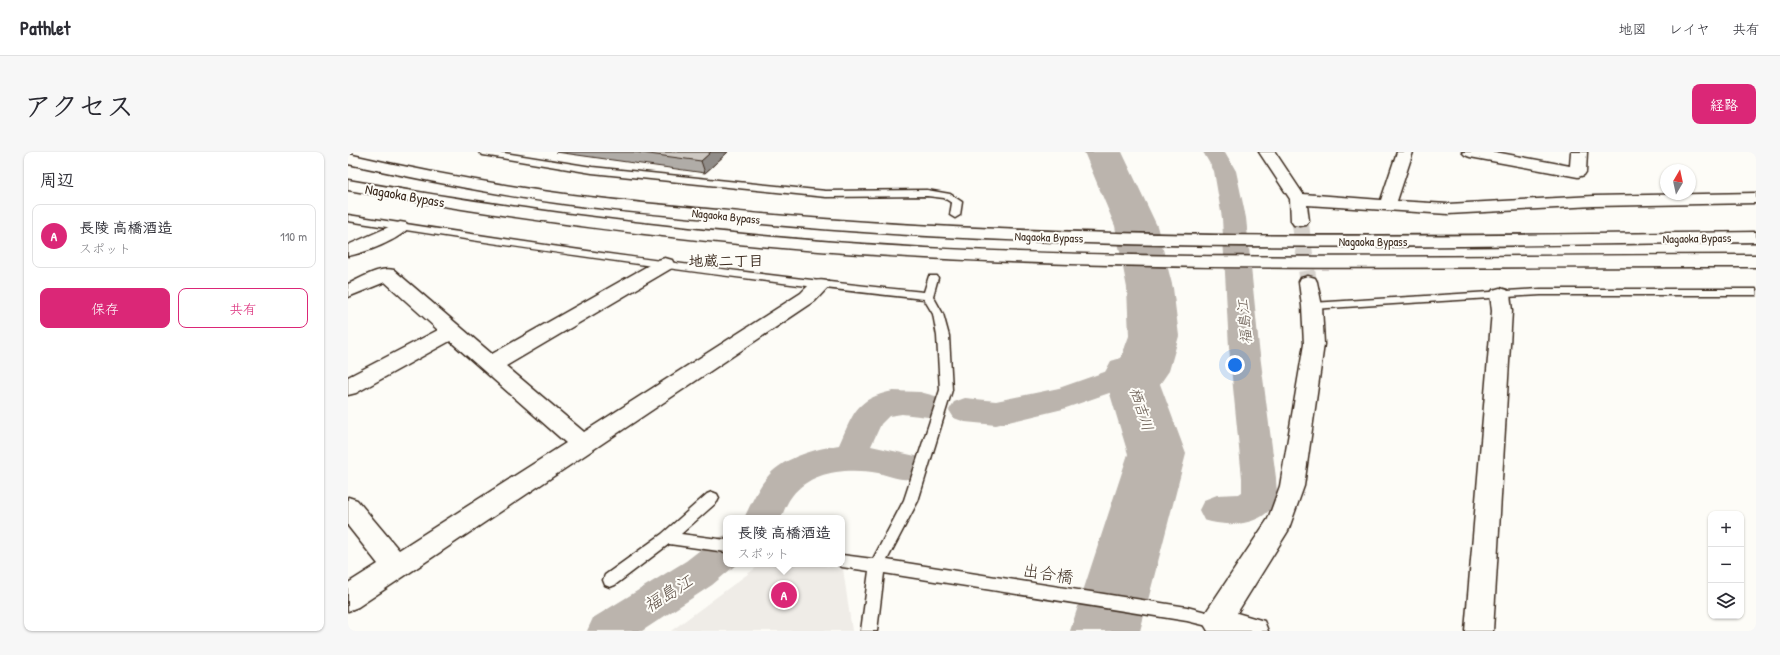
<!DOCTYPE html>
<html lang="ja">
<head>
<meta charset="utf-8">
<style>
  body { margin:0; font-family:"Patrick Hand","Klee One",sans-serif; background:#f7f7f7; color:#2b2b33 }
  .controls { position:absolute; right:12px; bottom:12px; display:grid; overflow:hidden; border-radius:8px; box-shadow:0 1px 3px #0004 }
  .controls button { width:36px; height:36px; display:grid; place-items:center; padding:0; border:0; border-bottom:1px solid #e1e1e2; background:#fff; color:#2b2b33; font:20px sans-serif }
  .compass { position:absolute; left:1312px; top:12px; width:36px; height:36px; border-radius:50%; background:#fff; box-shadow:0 1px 3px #0004; rotate:9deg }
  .you { position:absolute; left:887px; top:213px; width:14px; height:14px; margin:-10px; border:3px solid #fff; border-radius:50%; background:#1a73e8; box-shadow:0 0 0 6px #1a73e833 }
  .badge { display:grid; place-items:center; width:26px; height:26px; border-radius:50%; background:#db2777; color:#fff; font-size:13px; font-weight:700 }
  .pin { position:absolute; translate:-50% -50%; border:2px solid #fff; box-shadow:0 1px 4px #0006 }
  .popup { position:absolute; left:375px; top:363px; width:122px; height:52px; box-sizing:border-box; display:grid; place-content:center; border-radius:8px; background:#fff; filter:drop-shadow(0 1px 3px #0005); font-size:13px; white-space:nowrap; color:#7c7c81 }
  .popup b { font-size:15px; color:#2b2b33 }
  .popup::after { content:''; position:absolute; left:50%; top:100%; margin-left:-8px; border:8px solid transparent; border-top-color:#fff }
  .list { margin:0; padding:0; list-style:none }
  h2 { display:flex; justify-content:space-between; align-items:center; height:52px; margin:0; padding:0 16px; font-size:17px }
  h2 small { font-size:13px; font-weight:400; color:#7c7c81 }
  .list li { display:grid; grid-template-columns:26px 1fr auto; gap:12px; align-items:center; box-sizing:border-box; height:64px; margin:0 8px 8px; padding:0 8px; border:1px solid #e1e1e2; border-radius:8px }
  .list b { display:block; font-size:15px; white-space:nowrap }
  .list p { margin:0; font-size:13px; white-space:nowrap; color:#7c7c81 }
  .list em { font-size:13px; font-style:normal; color:#7c7c81 }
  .actions { display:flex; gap:8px; padding:12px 16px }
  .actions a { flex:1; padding:9px 0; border:1px solid #db2777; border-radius:8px; text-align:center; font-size:14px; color:#db2777 }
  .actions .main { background:#db2777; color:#fff }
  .icon { flex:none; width:22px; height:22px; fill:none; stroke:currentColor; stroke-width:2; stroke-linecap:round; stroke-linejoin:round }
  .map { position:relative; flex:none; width:1408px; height:479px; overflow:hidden; border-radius:8px }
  header { display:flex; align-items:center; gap:24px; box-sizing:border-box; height:56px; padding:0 20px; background:#fff; border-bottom:1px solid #e1e1e2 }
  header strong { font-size:19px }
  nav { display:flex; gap:22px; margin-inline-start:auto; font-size:14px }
  .intro { display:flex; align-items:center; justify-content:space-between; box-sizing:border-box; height:96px; padding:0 24px }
  h1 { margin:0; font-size:28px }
  .button { padding:10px 18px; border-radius:8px; background:#db2777; color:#fff; font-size:14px; font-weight:700 }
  main { display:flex; gap:24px; padding:0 24px }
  aside { flex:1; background:#fff; border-radius:8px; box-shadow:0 1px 3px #0004 }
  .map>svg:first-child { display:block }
  .built { fill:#efece7 }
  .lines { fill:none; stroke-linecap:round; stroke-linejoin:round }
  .canal { fill:#bbb4ad; fill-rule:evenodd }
  .river { fill:#bbb4ad; fill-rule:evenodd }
  .minor-tunnel-far1 { stroke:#d6d2cc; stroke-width:17; stroke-dasharray:17 8; stroke-linecap:butt }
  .minor-tunnel { stroke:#d6d2cc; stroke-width:21; stroke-dasharray:21 10; stroke-linecap:butt }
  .service-casing { stroke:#3b2a1e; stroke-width:3 }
  .minor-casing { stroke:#3b2a1e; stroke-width:3 }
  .trunk-casing { stroke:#3b2a1e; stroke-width:3 }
  .service { fill:#fdfcf7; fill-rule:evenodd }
  .minor { fill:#fdfcf7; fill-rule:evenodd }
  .trunk { fill:#fdfcf7; fill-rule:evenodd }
  .wall { fill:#b0aca7; stroke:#3b2a1e }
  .shaded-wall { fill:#908c88; stroke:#3b2a1e }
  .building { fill:#cdc8c2; stroke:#3b2a1e }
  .labels { text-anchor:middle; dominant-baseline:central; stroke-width:4; stroke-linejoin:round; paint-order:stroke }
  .far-street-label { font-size:12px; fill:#3b2a1e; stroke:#fdfcf7 }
  .street-label { font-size:14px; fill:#3b2a1e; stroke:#fdfcf7 }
  .neighbourhood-label { font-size:15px; font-weight:bold; fill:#3b2a1e; stroke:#fdfcf7 }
  .water-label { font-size:15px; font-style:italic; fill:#615349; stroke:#fdfcf7 }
  .near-street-label { font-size:17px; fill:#3b2a1e; stroke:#fdfcf7 }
  .near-water-label { font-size:18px; font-style:italic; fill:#615349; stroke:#fdfcf7 }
</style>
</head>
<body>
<header>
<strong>Pathlet</strong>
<nav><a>地図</a><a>レイヤ</a><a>共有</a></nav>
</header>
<div class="intro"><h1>アクセス</h1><a class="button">経路</a></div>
<main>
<aside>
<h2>周辺<small></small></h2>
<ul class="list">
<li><span class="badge">A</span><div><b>長陵 高橋酒造</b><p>スポット</p></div><em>110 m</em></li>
</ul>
<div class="actions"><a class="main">保存</a><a>共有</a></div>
</aside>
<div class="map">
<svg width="1408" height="479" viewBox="0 0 1408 479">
  <rect width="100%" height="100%" fill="#fdfcf7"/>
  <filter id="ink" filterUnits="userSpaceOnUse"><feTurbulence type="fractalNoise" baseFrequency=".025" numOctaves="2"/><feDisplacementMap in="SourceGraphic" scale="8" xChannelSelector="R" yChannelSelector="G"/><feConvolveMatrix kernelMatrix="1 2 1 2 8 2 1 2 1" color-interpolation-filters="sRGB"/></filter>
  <g filter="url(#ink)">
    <path class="built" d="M413,412h49l33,5 9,62h-181z"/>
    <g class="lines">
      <path class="canal" d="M855,0h22l11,19 10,47 13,129 17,131c0,7 2,16 0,22 -11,26 -48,28 -72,20l-5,-10 5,-10 13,-5 22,-1 3,-2v-14l-13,-131 -7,-129 -8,-47z
        M782,211l11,3 4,8 -4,8 -78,27 -67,16 -31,-3 -11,-4 -5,-8 5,-8 11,-4 31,3 63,-13z
        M545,239l27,1 19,5 5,8 -5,8 -11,4 -26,-3 -13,2 -8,8 -10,22 49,11 5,9 -5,9c-4,2 -8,4 -12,4 -9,1 -21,-4 -30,-6 -29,-5 -66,-3 -86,23 -5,6 -8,15 -11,22h-37c7,-14 14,-31 25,-43 16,-18 47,-26 70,-30 15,-32 16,-46 54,-54z
        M378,383v29h11l-25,21 -70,46h-55l6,-13 93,-57 27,-21z"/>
      <path class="river" d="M736,0h38l35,74 16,62 6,48 -10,35 -9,13 26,70 -46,177h-70l58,-177 -24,-80 7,-13 10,-3 8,-22 -2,-48 -12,-62z"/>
      <path class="minor-tunnel-far1" d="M952,69l8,59"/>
      <path class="minor-tunnel" d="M960,127v3"/>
      <defs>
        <path id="service" d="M131,0h19l94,15 234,24 101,-1 23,4 12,8 -2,13 -5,3 -5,-3 2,-12 -8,-5 -17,-2 -101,1 -234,-24 -109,-18z
          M0,63c192,30 383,58 576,77l5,-16h8l1,2 -5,18 10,18 6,22 3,54 -34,111 -31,59 300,47 34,9 3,5 -3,5 -5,2 -29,-7 -303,-48 -7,58h-16l8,-60 -27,-4 -6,-3h6v-9l31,4 31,-59 36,-110 -3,-54 -4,-22 -9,-15c-193,-20 -384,-48 -576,-78z
          M1193,137h215v6h-215l-229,14 -5,-3 5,-3z
          M364,340l5,2 2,4 -2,4 -36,32 45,6v12l-57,-8 -54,41 -5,2 -5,-2 -2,-5 2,-5 57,-41 45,-40z"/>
        <path id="minor" d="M911,0h16l28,42 78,6 16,-48h16l-16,49 51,3 146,-8 162,-3v10l-162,3 -146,8 -141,-9 2,16 -3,4 -6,1 -6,-1 -3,-4 -1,-22z
          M1114,0h33l75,14 1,-14h16l-1,20 -2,3 -6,2 -108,-20 -5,-2z
          M52,70l6,1 3,4c-9,13 -45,26 -61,29v-11z
          M317,106l7,2 2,4 -2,4 -166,98 78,66 217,-139c9,-9 13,-15 26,-12l3,4 -15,16 -409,274 -48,32 -10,4v-28l30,-19 -30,-38v-29l9,3 42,50 167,-107 -116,-102 -94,52 -8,2v-18l90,-47 -53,-48 -37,15v-13c14,-6 31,-18 46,-14l98,84 166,-94z
          M960,124l7,2 2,4 5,24 2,38 -20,142 -16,45 -51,82 27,8 4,10h-60l-6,-10 4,-9 62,-93 12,-33 24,-142 -2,-38 -3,-24 2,-4z
          M1152,136l7,2 3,4 2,17 -19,320h-28l27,-320 -2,-17 3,-4z"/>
        <path id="trunk" d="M0,2c74,17 148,31 224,41 63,8 127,13 190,19 331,29 663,22 994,18v10c-331,5 -663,12 -994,-18 -63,-6 -127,-11 -191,-19 -75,-10 -149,-25 -223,-41z
          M0,28c191,34 384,57 578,68 276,14 553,7 830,7v12c-277,-1 -554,6 -830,-9 -194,-10 -387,-34 -578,-68z"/>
      </defs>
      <use href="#service" class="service-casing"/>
      <use href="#minor" class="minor-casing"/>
      <use href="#trunk" class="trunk-casing"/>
      <use href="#service" class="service"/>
      <use href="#minor" class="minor"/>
      <use href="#trunk" class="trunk"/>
    </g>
    <path class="wall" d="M208,0h172l-23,21z"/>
    <path class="shaded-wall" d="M363,0h17l-23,21 -4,-12z"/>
    <path class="building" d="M286,0h77l-10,9z"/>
  </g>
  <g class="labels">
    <g class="far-street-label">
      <text transform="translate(378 64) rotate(6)">Nagaoka Bypass</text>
      <text transform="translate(701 85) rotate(2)">Nagaoka Bypass</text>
      <text transform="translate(1349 86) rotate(-1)">Nagaoka Bypass</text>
      <text x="1025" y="89">Nagaoka Bypass</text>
    </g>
    <g class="street-label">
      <text transform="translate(57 43) rotate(10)">Nagaoka Bypass</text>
    </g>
    <g class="neighbourhood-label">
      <text x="378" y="108">地蔵二丁目</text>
    </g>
    <g class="water-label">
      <text transform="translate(896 170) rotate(-95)">福島江</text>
      <text transform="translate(794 257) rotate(72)">栖吉川</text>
    </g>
    <g class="near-street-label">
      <text transform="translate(700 421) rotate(9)">出合橋</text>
    </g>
    <g class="near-water-label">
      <text transform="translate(320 441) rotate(-32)">福島江</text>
    </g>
  </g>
</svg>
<div class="controls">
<button>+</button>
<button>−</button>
<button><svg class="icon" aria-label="layers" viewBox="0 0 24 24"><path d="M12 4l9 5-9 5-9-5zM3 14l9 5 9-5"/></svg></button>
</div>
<svg class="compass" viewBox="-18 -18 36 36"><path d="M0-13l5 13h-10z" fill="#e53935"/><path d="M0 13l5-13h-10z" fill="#7c7c81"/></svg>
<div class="you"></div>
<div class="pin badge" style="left:436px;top:443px">A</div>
<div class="popup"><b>長陵 高橋酒造</b>スポット</div>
</div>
</main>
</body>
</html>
